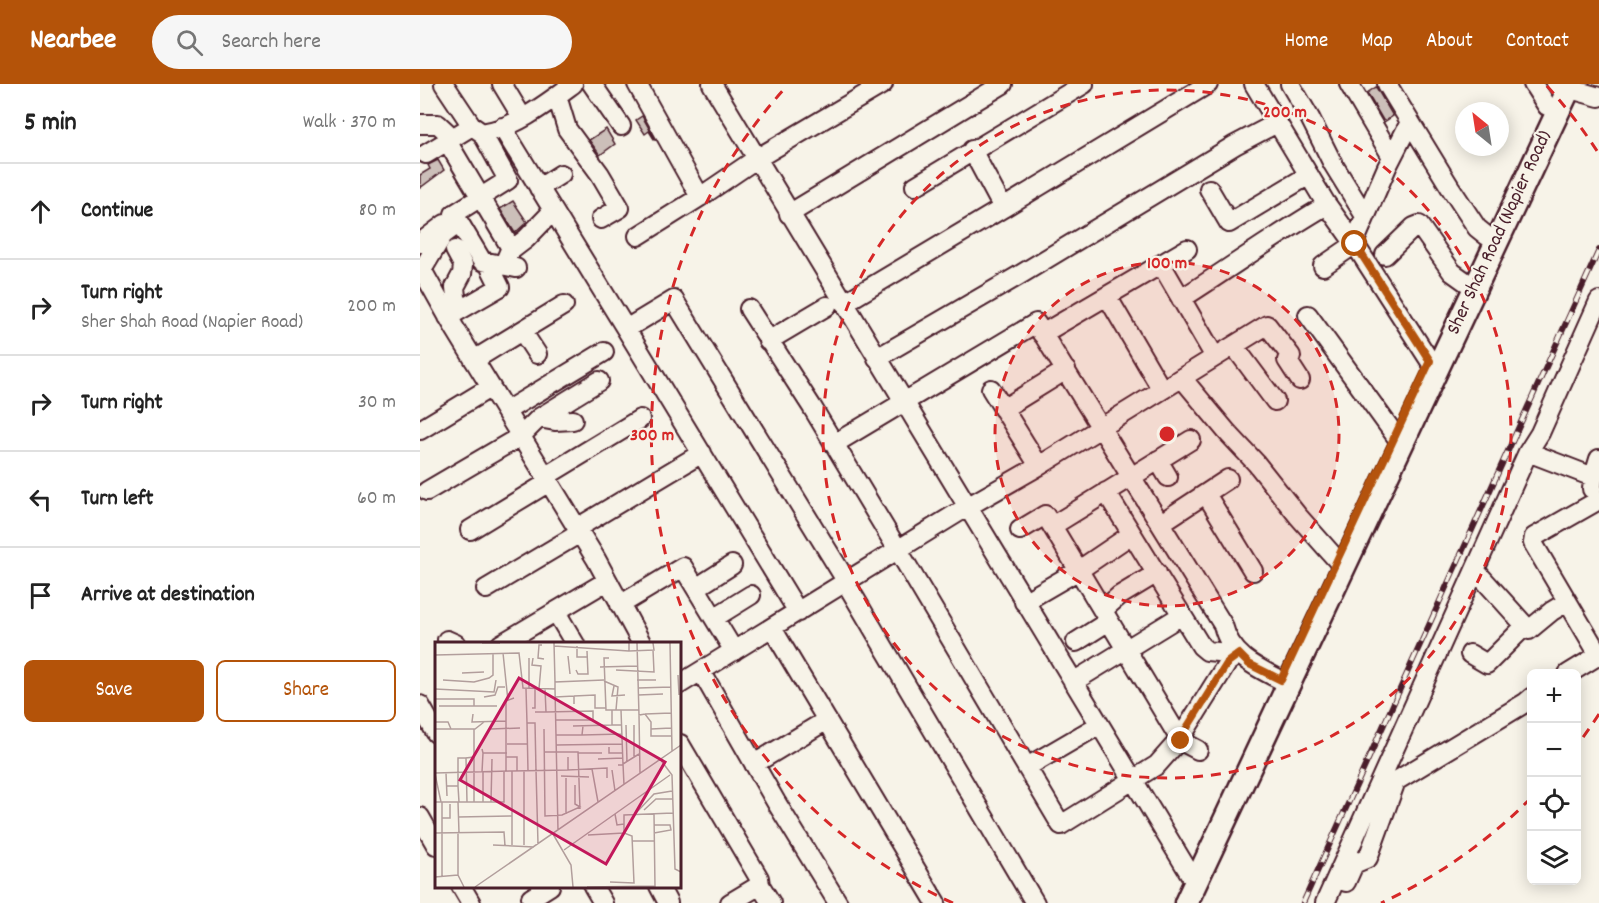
<!DOCTYPE html>
<html lang="en">
<head>
<meta charset="utf-8">
<style>
  body { margin:0; font-family:Dekko,sans-serif; background:#f6f6f6; color:#222 }
  .controls { position:absolute; right:18px; bottom:18px; display:grid; overflow:hidden; border-radius:9px; box-shadow:0 3px 15px #0003 }
  .controls button { width:54px; height:54px; display:grid; place-items:center; padding:0; border:0; border-bottom:2px solid #e0e0e0; background:#fff; color:#222; font:30px sans-serif }
  .compass { position:absolute; left:1035px; top:18px; width:54px; height:54px; border-radius:50%; background:#fff; box-shadow:0 3px 15px #0003; rotate:330deg }
  .stop { position:absolute; width:18px; height:18px; margin:-14px; border:4px solid #b45309; border-radius:50%; background:#fff }
  .stop.end { background:#b45309; border-color:#fff; box-shadow:0 2px 6px #0008 }
  .list { margin:0; padding:0; list-style:none }
  h2 { display:flex; justify-content:space-between; align-items:center; height:78px; margin:0; padding:0 24px; font-size:26px }
  h2 small { font-size:20px; font-weight:400; color:#767676 }
  .list li { display:grid; grid-template-columns:39px 1fr auto; gap:18px; align-items:center; box-sizing:border-box; height:96px; padding:0 24px; border-top:2px solid #e0e0e0 }
  .list b { display:block; font-size:22px; white-space:nowrap }
  .list p { margin:0; font-size:20px; white-space:nowrap; color:#767676 }
  .list em { font-size:20px; font-style:normal; color:#767676 }
  .actions { display:flex; gap:12px; padding:18px 24px }
  .actions a { flex:1; padding:14px 0; border:2px solid #b45309; border-radius:9px; text-align:center; font-size:21px; color:#b45309 }
  .actions .main { background:#b45309; color:#fff }
  .icon { flex:none; width:33px; height:33px; fill:none; stroke:currentColor; stroke-width:2; stroke-linecap:round; stroke-linejoin:round }
  .map { position:relative; flex:none; width:1179px; height:819px; overflow:hidden }
  header { display:flex; align-items:center; gap:36px; box-sizing:border-box; height:84px; padding:0 30px; background:#b45309; color:#fff }
  header strong { font-size:28px }
  nav { display:flex; gap:33px; margin-inline-start:auto; font-size:21px }
  .search { width:420px; height:54px; background:#f6f6f6; display:flex; align-items:center; gap:15px; box-sizing:border-box; padding:0 21px; border-radius:33px; color:#767676; font-size:22px }
  main { display:flex }
  aside { flex:1; background:#fff }
  .map>svg:first-child { display:block }
  .building { fill:#ccbfb9; stroke:#4a1f2b; stroke-width:1.5 }
  .lines { fill:none; stroke-linecap:round; stroke-linejoin:round }
  .minor-casing { stroke:#4a1f2b; stroke-width:22 }
  .major-casing { stroke:#4a1f2b; stroke-width:27 }
  .minor { stroke:#f7f3e8; stroke-width:18 }
  .major { stroke:#f7f3e8; stroke-width:22 }
  .rail-casing { stroke:#4a1f2b; stroke-width:6 }
  .rail { stroke:#f7f3e8; stroke-width:4; stroke-dasharray:11; stroke-linecap:butt }
  .route { stroke:#b45309; stroke-width:8 }
  .ring { fill:none; stroke:#d62828; stroke-width:3; stroke-dasharray:10 8 }
  .labels { text-anchor:middle; dominant-baseline:central; stroke-width:4.5; stroke-linejoin:round; paint-order:stroke }
  .street-label { font-size:20px; fill:#4a1f2b; stroke:#f7f3e8 }
  .inset-road { fill:none; stroke:#b29e9c; stroke-width:1.5 }
  .view { fill:#c2185b; fill-opacity:0.15; stroke:#c2185b; stroke-width:3 }
  .inset-edge { fill:none; stroke:#4a1f2b; stroke-width:3 }
  .centre { fill:#d62828; stroke:#f7f3e8; stroke-width:3 }
  .ring-label { font-size:18px; text-anchor:middle; font-weight:bold; fill:#d62828; stroke:#f7f3e8; stroke-width:4.5; stroke-linejoin:round; paint-order:stroke }
</style>
</head>
<body>
<header>
<strong>Nearbee</strong>
<div class="search"><svg class="icon" aria-label="search" viewBox="0 0 24 24"><circle cx="10" cy="10" r="6"/><path d="M15 15l6 6"/></svg>Search here</div>
<nav><a>Home</a><a>Map</a><a>About</a><a>Contact</a></nav>
</header>
<main>
<aside>
<h2>5 min<small>Walk · 370 m</small></h2>
<ul class="list">
<li><svg class="icon" aria-label="ahead" viewBox="0 0 24 24"><path d="M12 20V5M6 11l6-6 6 6"/></svg><div><b>Continue</b></div><em>80 m</em></li>
<li><svg class="icon" aria-label="right" viewBox="0 0 24 24"><path d="M7 20v-9h11M14 6l5 5-5 5"/></svg><div><b>Turn right</b><p>Sher Shah Road (Napier Road)</p></div><em>200 m</em></li>
<li><svg class="icon" aria-label="right" viewBox="0 0 24 24"><path d="M7 20v-9h11M14 6l5 5-5 5"/></svg><div><b>Turn right</b></div><em>30 m</em></li>
<li><svg class="icon" aria-label="left" viewBox="0 0 24 24"><path d="M17 20v-9H6M10 6l-5 5 5 5"/></svg><div><b>Turn left</b></div><em>60 m</em></li>
<li><svg class="icon" aria-label="arrive" viewBox="0 0 24 24"><path d="M6 21V4h12l-3 4 3 4H6"/></svg><div><b>Arrive at destination</b></div></li>
</ul>
<div class="actions"><a class="main">Save</a><a>Share</a></div>
</aside>
<div class="map">
<svg width="1179" height="819" viewBox="0 0 1179 819">
  <rect width="100%" height="100%" fill="#f7f3e8"/>
  <filter id="ink" filterUnits="userSpaceOnUse"><feTurbulence type="fractalNoise" baseFrequency=".0167" numOctaves="2"/><feDisplacementMap in="SourceGraphic" scale="12" xChannelSelector="R" yChannelSelector="G"/><feConvolveMatrix kernelMatrix="1 2 1 2 8 2 1 2 1" color-interpolation-filters="sRGB"/></filter>
  <g filter="url(#ink)">
    <path class="building" d="M956,3l17,29 -9,6 -17,-29z
      M222,32l13,23h-1l-5,-8 -4,3 -9,-14z
      M186,45l9,15 -15,11 -11,-15z
      M18,76l6,10 -24,18v-13l10,-6 -2,-4z
      M93,117l14,21 -12,11 -15,-24z"/>
    <g class="lines">
      <defs>
        <path id="minor" d="M24,0l28,42 10,7c33,-5 64,-29 91,-49
          M82,0l20,33
          M172,0l29,42
          M217,0l63,113 -62,39
          M292,0l478,790
          M834,0l71,118 30,42 -32,22
          M870,0l20,34 23,46 32,52
          M929,0l43,73
          M967,0l63,103 27,41 10,8
          M1113,0l14,22
          M1136,1l43,12
          M137,12l10,33 33,45 20,34 -19,11
          M990,38l-23,45 -33,76 76,118
          M0,40h18l15,14
          M82,43l124,202
          M62,49l26,47 -54,34 28,47 34,7
          M27,57l65,109
          M552,66l31,58 205,-124
          M6,70l46,-28
          M495,102l169,-102
          M119,104l22,-14
          M789,105l20,34 80,-48
          M280,113l56,-38 127,-75
          M369,130l214,-130
          M39,139l-16,12 -21,35 32,57 142,232 46,85
          M0,159l25,-19
          M965,171l29,-28 5,-2 33,47 14,10
          M86,175l3,-7 17,-13 27,-28
          M741,180l54,93
          M687,212l55,94
          M761,215c49,-31 96,-65 146,-94
          M424,219l159,-95
          M329,225l63,98 86,143 163,275 96,-60 23,-26 48,-77 11,-8
          M888,231l87,120
          M28,233l52,-30 -12,-24
          M28,233l8,-20 -1,-10 7,-13 1,-9 -8,-15
          M102,247l15,23
          M622,250l145,-85
          M348,257l59,-35
          M814,262l41,55
          M457,274l141,-82 217,-131 42,-22
          M54,276l90,-55
          M762,294l45,54 29,31 42,53 39,44
          M571,305l48,77 228,-141 24,31 -4,4 13,20
          M583,325l63,-39
          M86,327l98,-59
          M119,334l16,3 18,-1
          M0,346l71,-43
          M414,360l202,-121 187,302c7,30 32,42 58,55
          M1108,368l65,25
          M738,376l10,17
          M126,392l94,-57
          M1172,405l1,-10 6,-20
          M7,407l94,-55 18,-18 60,-37
          M786,410l47,77
          M1179,416l-65,37 -1,6 66,112
          M741,439l67,-44
          M632,442l129,215 17,9
          M157,444l125,-75
          M50,446l79,-48
          M600,446l25,-15 7,11 139,-86
          M712,450l69,112 6,5 32,3
          M1055,486l54,60 23,-19 15,-9
          M426,499l189,320
          M276,504l36,-23
          M66,505l94,-56
          M604,518l55,-32 53,-36 -26,-42
          M200,521l63,-38 51,84
          M683,526l16,-14 38,-23
          M136,528l19,32
          M378,528l-172,-283 48,-29 173,282
          M294,534l37,-23
          M352,544l164,275
          M27,556l9,4
          M656,558l33,-21
          M81,560l106,-63
          M1050,570l17,10 38,-38
          M281,587l266,-164 72,-41
          M1148,590l31,-19
          M653,598l109,-67
          M260,600l21,-13 75,131 62,101
          M0,621l16,28
          M260,660l79,134 1,7 -30,18
          M334,680l73,-44
          M607,683l72,-42
          M0,733l16,28
          M926,798l8,-18 14,-6 28,-77 129,-78 7,-6
          M340,801l11,18
          M41,802l10,17
          M173,802l10,17
          M239,802l9,17
          M111,814l19,-12
          M905,819l203,-451 12,-19 59,-132"/>
        <path id="major" d="M766,819l385,-819"/>
      </defs>
      <use href="#minor" class="minor-casing"/>
      <use href="#major" class="major-casing"/>
      <use href="#minor" class="minor"/>
      <use href="#major" class="major"/>
      <defs>
        <path id="rail" d="M883,819l296,-653"/>
      </defs>
      <use href="#rail" class="rail-casing"/>
      <use href="#rail" class="rail"/>
    </g>
  </g>
  <g class="lines" filter="url(#ink)">
    <path class="route" d="M761,657l-1,-2 48,-77 11,-8 10,10 32,16 149,-319 -75,-117"/>
  </g>
  <circle cx="747" cy="350" r="172" fill="#d62828" fill-opacity=".12"/>
  <g class="ring">
    <circle cx="747" cy="350" r="172"/>
    <circle cx="747" cy="350" r="344"/>
    <path d="M1179 630A515 515 0 0 1 1158 660M1111 714A515 515 0 0 1 961 819M533 819A515 515 0 0 1 367 2M1127 2A515 515 0 0 1 1179 70"/>
  </g>
  <g class="labels">
    <g class="street-label">
      <text transform="translate(1080 149) rotate(-65)">Sher Shah Road (Napier Road)</text>
    </g>
  </g>
  <g transform="translate(15 558)">
    <rect width="246" height="246" fill="#f7f3e8"/>
    <path class="inset-road" d="M47,1h18M119,1l1,39M194,1v8l25,-1 -1,-7M202,1l2,72 6,-1 6,8v14h20M235,1l2,108M107,3h-3l-1,13 6,1M119,4l75,5M142,4v11h10M68,11l5,48M0,13l84,-2 4,35 32,1 3,141M133,14l2,18M94,16v31M98,16l-1,7 9,1 -2,23M174,16h-5l2,52h15M165,25l37,-1M141,28l2,4h10l-1,-23M181,28l38,2 -1,-22M27,31l22,-1M243,33l1,20M8,38l31,2 15,-4 4,-3v-22M202,38h19M169,39l14,6 -2,23M179,44l-2,10 13,-1M203,46l33,-1M0,47l59,3 2,-12M91,47l1,34M120,47v-7l49,-2M203,53l25,-1M139,54l21,-1v13h11M49,55l11,-2 3,-8h7M120,55l19,-1v8M0,57h39v7h-35M39,64h23M97,66h3v-19M177,68v15h10M100,70h11l-1,-23M111,70l47,-1v9h-38M38,72l-1,8 34,-1M210,72l26,-1M204,73l1,58M0,80h13l3,7M191,83l1,37M199,83v32M138,84l39,-1M148,84l-1,9 40,-1M0,87h40l9,-7M39,87v73M56,87l29,-1M109,87l1,87 17,-1 18,-8 -5,-3v-19M216,87l20,-1M121,93h26M72,102h20M121,103l66,-1M174,105v6h14M47,107l1,4h24M109,110h34l2,57M143,111h24M71,115h11v14M133,115v13l39,-2v10M163,117l25,-1M225,117l12,16 3,94 6,3M183,123h5l-2,-55h18M157,127l6,33M101,128l2,74M177,128l3,21M71,129v-70l8,-3M77,129l56,-1M89,129v74M93,129l-1,-48h8l1,47M47,130l1,-19M48,130v30M0,131l77,-2v74M11,131l1,23M0,132l6,28M126,134l28,1M131,136v36M189,143l-1,-21 16,-10M11,144h12v-28h8M23,144l1,16h45v-31M0,160h24M7,160v74M23,160l1,31M32,160l-1,-44 8,-1M56,160l1,-43M209,168l12,-11h17M180,172l2,11 7,-1M200,172l19,-20 18,-3M219,172l1,73M23,175l54,-1M7,176h8v-14M219,183h16l1,5 -17,3M0,191l69,-1 1,14M23,191v42l6,12M118,192l18,31 2,22M153,193l36,-2M197,199h23M58,203l41,2M129,208l106,-75M0,235l23,-2M175,240l24,1 -2,-47 -8,-3v-18l49,-2M40,245l206,-142M152,245l68,-1"/>
    <path class="view" d="M84,36l146,84 -59,102 -146,-84z"/>
    <rect width="246" height="246" class="inset-edge"/>
  </g>
  <circle cx="747" cy="350" r="9" class="centre"/>
  <g class="ring-label">
    <text x="865" y="33">200 m</text>
    <text x="747" y="184">100 m</text>
    <text x="232" y="356">300 m</text>
  </g>
</svg>
<div class="controls">
<button>+</button>
<button>−</button>
<button><svg class="icon" aria-label="locate" viewBox="0 0 24 24"><circle cx="12" cy="12" r="6"/><path d="M12 2v4M12 18v4M2 12h4M18 12h4"/></svg></button>
<button><svg class="icon" aria-label="layers" viewBox="0 0 24 24"><path d="M12 4l9 5-9 5-9-5zM3 14l9 5 9-5"/></svg></button>
</div>
<svg class="compass" viewBox="-18 -18 36 36"><path d="M0-13l5 13h-10z" fill="#e53935"/><path d="M0 13l5-13h-10z" fill="#767676"/></svg>
<div class="stop" style="left:935px;top:160px"></div>
<div class="stop end" style="left:761px;top:657px"></div>
</div>
</main>
</body>
</html>
